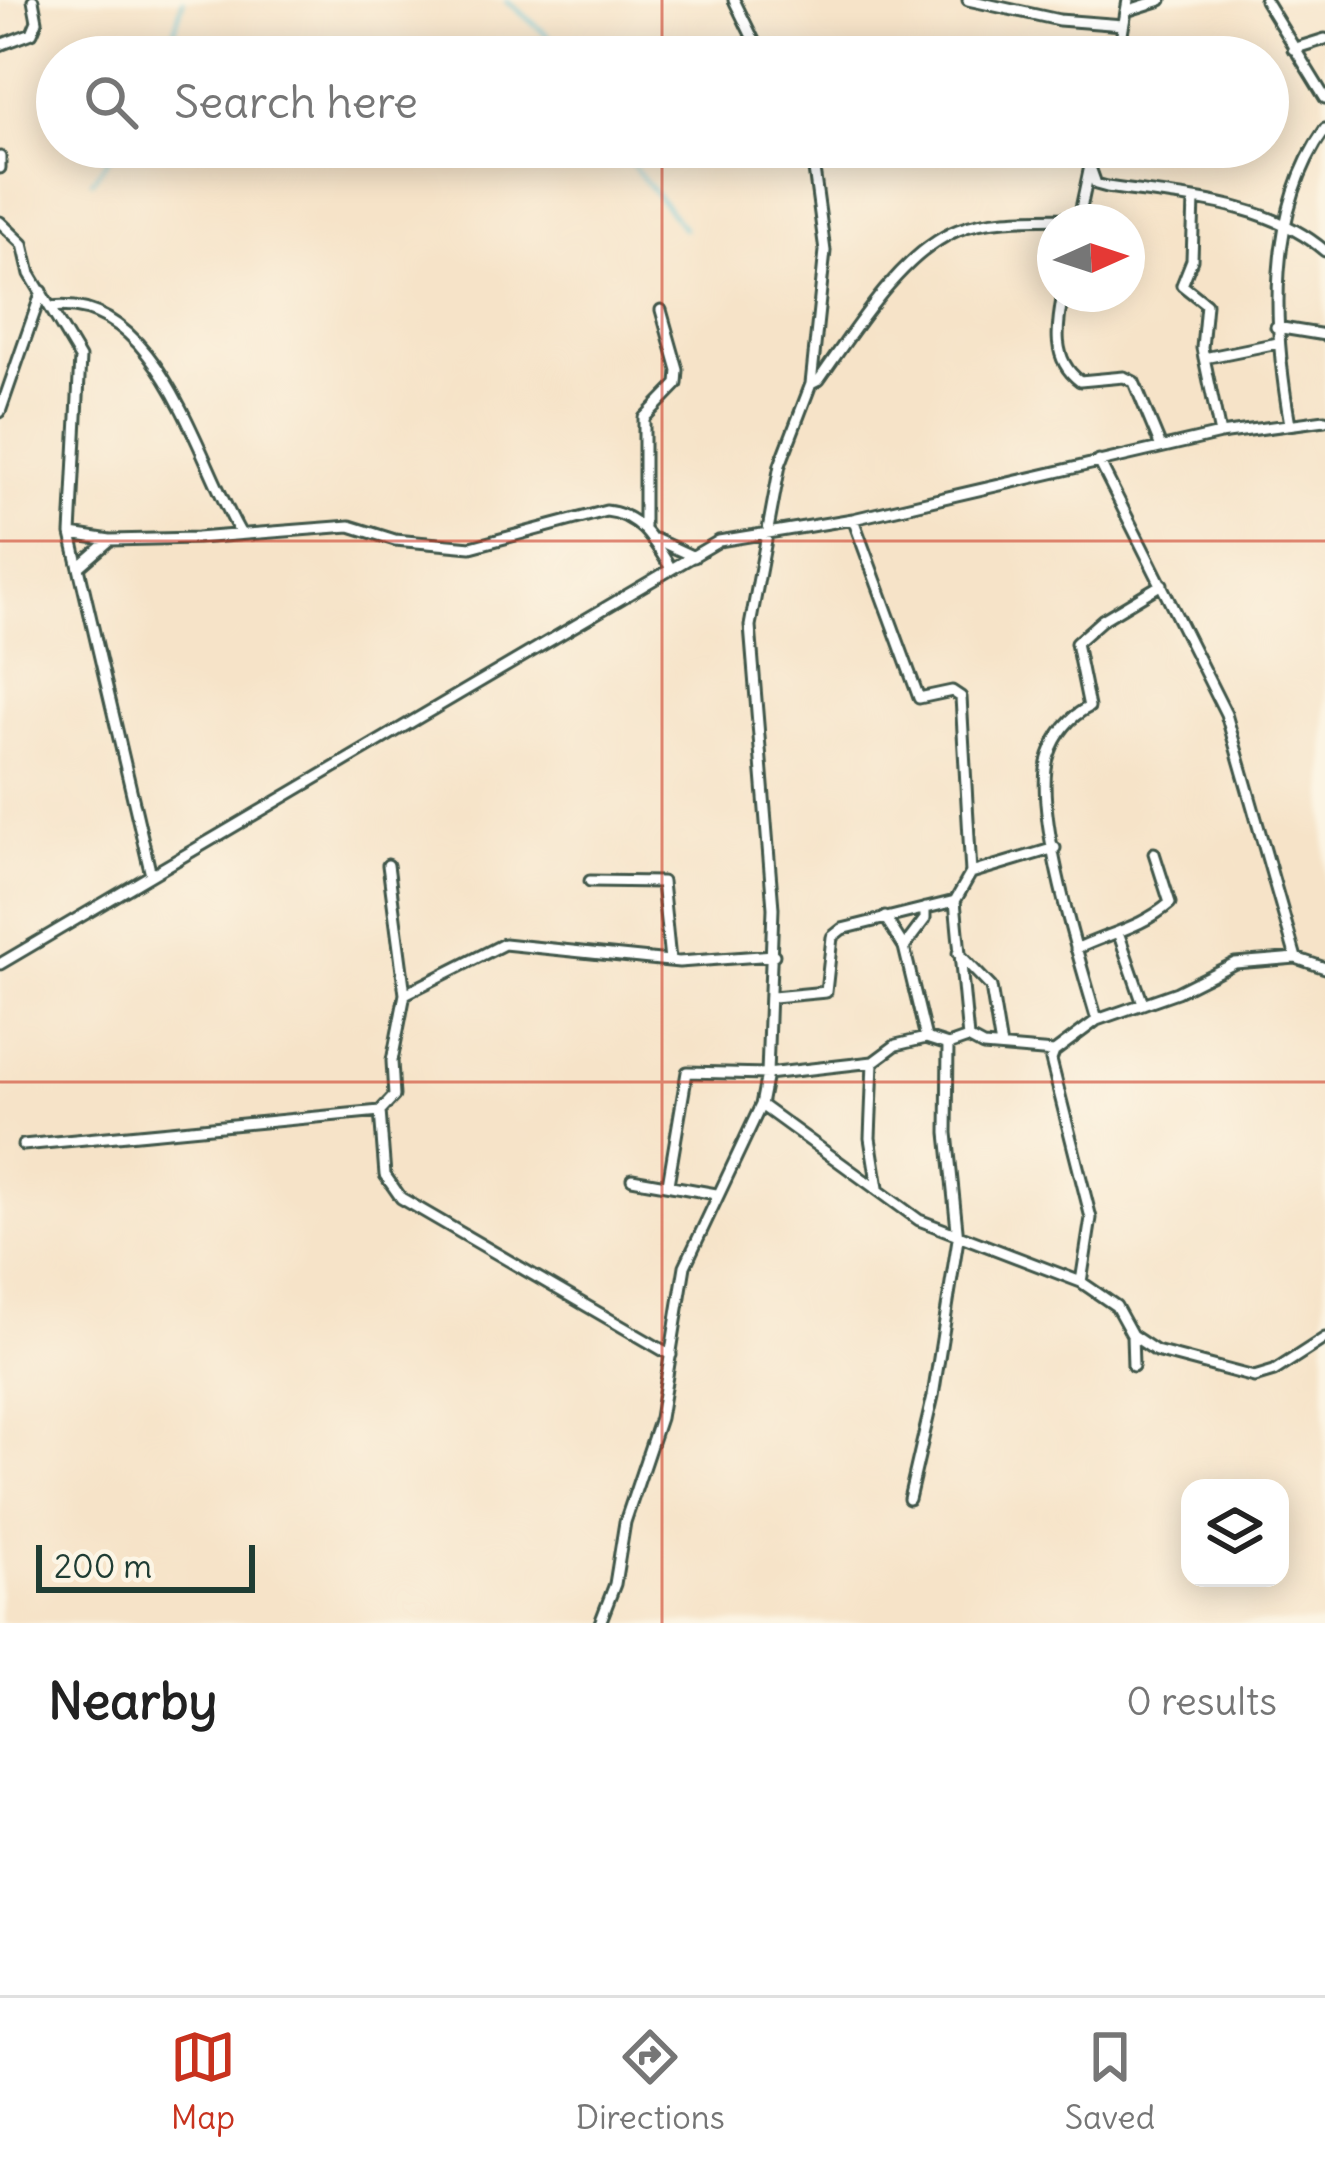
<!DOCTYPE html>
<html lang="en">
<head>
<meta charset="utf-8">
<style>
  body { margin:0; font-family:Delius,sans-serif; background:#f2f2f2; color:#222 }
  .controls { position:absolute; right:36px; bottom:36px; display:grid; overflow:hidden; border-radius:24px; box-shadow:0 6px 30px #0003 }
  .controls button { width:108px; height:108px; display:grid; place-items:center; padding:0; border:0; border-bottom:3px solid #e0e0e0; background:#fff; color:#222; font:60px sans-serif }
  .compass { position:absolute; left:1037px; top:204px; width:108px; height:108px; border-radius:50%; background:#fff; box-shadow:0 6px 30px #0003; rotate:87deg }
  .scale { position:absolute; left:36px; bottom:30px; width:219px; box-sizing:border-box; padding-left:12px; border:6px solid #1f3d34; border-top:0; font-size:33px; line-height:42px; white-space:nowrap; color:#1f3d34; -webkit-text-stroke:9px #fcf5e5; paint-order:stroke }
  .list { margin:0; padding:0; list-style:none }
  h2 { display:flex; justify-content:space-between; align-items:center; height:156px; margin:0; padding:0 48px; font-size:51px }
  h2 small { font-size:39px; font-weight:400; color:#767676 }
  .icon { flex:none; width:66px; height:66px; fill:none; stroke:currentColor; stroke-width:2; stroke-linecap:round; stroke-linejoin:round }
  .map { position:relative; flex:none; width:1325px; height:1623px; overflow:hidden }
  .search { position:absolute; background:#fff; box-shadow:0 6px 30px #0003; left:36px; right:36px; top:36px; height:132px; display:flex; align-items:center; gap:30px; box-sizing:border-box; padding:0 42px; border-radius:66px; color:#767676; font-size:45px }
  .sheet { height:372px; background:#fff }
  nav { display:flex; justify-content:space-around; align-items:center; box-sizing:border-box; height:168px; border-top:3px solid #e0e0e0; background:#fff; font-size:33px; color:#767676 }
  nav a { display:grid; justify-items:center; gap:6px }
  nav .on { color:#c8321e }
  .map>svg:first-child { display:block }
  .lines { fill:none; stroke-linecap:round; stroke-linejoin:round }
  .stream { stroke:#5fc7db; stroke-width:3 }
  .minor-casing { stroke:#3f564a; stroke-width:15 }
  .minor { stroke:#fff; stroke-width:9 }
  .grid { fill:none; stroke:#c8321e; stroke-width:3; stroke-opacity:0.55 }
</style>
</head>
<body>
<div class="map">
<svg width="1325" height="1623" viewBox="0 0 1325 1623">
  <rect width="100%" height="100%" fill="#fcf5e5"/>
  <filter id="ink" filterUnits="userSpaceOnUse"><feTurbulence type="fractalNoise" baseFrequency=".00833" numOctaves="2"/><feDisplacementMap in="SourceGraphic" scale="24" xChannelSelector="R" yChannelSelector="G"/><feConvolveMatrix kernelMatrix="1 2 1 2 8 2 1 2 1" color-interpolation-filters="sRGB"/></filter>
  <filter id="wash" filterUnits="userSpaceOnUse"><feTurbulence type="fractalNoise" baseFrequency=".004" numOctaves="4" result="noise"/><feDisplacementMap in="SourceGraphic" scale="48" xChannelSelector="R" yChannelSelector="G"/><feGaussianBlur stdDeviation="2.7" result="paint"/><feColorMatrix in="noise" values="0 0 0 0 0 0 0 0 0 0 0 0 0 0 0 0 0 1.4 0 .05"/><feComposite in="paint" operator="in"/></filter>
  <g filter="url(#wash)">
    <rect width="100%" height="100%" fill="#f6e3c8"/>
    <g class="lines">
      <path class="stream" d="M506,0l41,35 8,22
        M167,57l16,-57
        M618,147l66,82
        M92,181l25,-34"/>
    </g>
  </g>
  <g filter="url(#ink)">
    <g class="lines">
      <defs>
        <path id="minor" d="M734,0l28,57
          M968,0l91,20 64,5
          M1265,0l60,98
          M1126,11l35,-11
          M0,45l32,-12 5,-12 -4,-21
          M1293,49l32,-10
          M1118,57l10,-57
          M0,157v11
          M1091,170l5,14 11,3c73,11 159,13 218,64
          M1194,199l-2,61 -10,25 24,19 -4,44 18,86
          M0,222l23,22 7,30 50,84 -9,176 80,341
          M1063,294c-6,32 -12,66 17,87l44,-4 10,5 27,65
          M51,307c108,-13 146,154 190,227
          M1276,327l49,8
          M1204,358l74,-15
          M811,384l8,-4c34,-48 82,-127 139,-150 33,-14 85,-11 121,-12l15,-71
          M0,412l42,-121
          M1290,424c-17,-96 -24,-211 35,-295
          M1099,461l127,253 70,244
          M853,519l66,179 33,-7 9,6 10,176 -16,28 13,137 15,8 71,6 43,-32 80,-28 58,-29 61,-5 29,10
          M644,527v-109l33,-34 1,-14 -17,-60
          M71,534l39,6 87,-2 153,-12 45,14 76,7 135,-36c33,3 48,30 64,56
          M655,539l39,18
          M79,567l31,-27
          M388,865l17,129 -13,67 2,35 -14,15 5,64 16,23 270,157
          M971,873l84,-25
          M590,881l72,1 8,78
          M885,917l19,30 22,91
          M1119,935l24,69
          M904,947l21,-28v-11
          M1076,949c33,-16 65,-21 94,-46l-16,-50
          M958,953l33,34 10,60
          M0,964l719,-423 134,-22 367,-85 105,-14
          M405,994l99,-50 175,18 95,-7
          M773,997l53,-5 6,-55 10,-8 113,-28
          M1097,1020c-16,-55 -66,-213 -48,-265 7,-21 21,-39 40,-48l-13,-64 26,-23 60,-36
          M1054,1052l-3,8 40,158 -10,64
          M873,1062l-3,76 8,50
          M761,1105l158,115 162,62 35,24 16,29 24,16 98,26 20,-6 51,-33
          M23,1145l357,-34
          M632,1179l84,15
          M668,1184l19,-112 80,2 106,-12 23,-17 30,-7 22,7 20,-7
          M1132,1335l1,31
          M909,1499l24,-103 25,-157 -11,-106 1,-88
          M600,1623l15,-39 10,-62 35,-104 25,-152 76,-161 6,-31 6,-166 -23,-282 30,-161 31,-81 14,-133 -14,-104"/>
      </defs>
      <use href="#minor" class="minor-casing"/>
      <use href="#minor" class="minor"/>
    </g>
  </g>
  <path class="grid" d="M662,0v57M662,147v1476M0,541h1325M0,1082h1325"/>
</svg>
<div class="controls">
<button><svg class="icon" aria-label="layers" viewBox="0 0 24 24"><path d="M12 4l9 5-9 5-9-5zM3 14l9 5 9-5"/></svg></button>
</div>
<svg class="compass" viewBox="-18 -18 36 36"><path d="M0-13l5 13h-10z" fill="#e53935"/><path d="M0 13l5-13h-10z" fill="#767676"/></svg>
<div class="scale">200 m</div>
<div class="search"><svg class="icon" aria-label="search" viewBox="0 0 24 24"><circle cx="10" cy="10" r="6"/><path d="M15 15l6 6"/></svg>Search here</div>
</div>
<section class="sheet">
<h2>Nearby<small>0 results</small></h2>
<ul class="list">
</ul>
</section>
<nav>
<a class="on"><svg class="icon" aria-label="map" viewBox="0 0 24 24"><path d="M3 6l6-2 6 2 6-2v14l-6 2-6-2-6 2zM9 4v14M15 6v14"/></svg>Map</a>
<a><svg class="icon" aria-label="directions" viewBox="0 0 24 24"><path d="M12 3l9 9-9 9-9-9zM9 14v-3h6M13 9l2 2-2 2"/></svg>Directions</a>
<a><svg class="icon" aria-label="saved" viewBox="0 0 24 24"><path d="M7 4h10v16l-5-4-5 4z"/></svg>Saved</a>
</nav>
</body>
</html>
